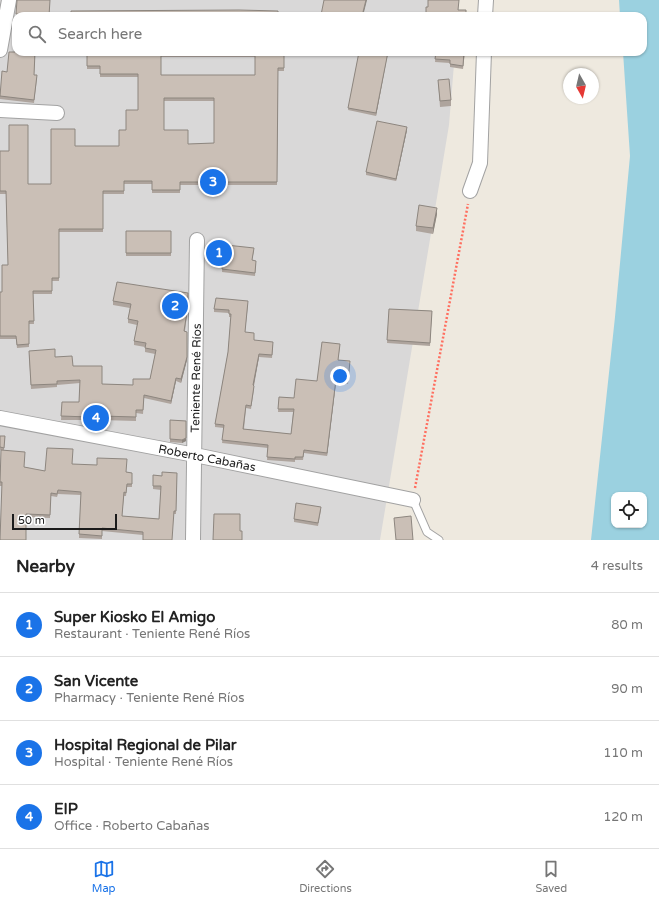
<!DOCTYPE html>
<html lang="en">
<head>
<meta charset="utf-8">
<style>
  body { margin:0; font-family:"Varela Round",sans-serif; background:#f6f6f6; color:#222 }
  .controls { position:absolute; right:12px; bottom:12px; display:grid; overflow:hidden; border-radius:8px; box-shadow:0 1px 3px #0004 }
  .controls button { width:36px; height:36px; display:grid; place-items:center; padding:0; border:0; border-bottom:1px solid #e0e0e0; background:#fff; color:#222; font:20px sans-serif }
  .compass { position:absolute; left:563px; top:68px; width:36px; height:36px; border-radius:50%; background:#fff; box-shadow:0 1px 3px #0004; rotate:172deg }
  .scale { position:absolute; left:12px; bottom:10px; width:105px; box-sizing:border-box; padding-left:4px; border:2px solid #1b1b1b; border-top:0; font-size:11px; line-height:14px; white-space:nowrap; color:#1b1b1b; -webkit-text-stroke:3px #fff; paint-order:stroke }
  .you { position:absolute; left:340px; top:376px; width:14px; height:14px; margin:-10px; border:3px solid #fff; border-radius:50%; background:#1a73e8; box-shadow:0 0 0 6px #1a73e833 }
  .badge { display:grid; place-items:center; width:26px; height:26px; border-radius:50%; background:#1a73e8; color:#fff; font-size:13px; font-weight:700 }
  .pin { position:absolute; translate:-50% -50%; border:2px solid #fff; box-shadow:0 1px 4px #0006 }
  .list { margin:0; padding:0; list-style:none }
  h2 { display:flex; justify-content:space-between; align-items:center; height:52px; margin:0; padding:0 16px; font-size:17px }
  h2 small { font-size:13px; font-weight:400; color:#767676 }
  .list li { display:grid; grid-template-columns:26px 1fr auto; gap:12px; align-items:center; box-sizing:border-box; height:64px; padding:0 16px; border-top:1px solid #e0e0e0 }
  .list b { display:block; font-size:15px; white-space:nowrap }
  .list p { margin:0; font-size:13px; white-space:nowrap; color:#767676 }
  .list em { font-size:13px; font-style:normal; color:#767676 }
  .icon { flex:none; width:22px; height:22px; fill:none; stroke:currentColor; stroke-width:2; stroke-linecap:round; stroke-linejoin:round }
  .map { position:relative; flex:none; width:659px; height:540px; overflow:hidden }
  .search { position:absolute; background:#fff; box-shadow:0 1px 3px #0004; left:12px; right:12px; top:12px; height:44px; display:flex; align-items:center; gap:10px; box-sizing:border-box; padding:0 14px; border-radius:12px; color:#767676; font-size:15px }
  .sheet { height:308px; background:#fff }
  nav { display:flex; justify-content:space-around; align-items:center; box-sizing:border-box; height:56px; border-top:1px solid #e0e0e0; background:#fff; font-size:11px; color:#767676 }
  nav a { display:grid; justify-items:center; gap:2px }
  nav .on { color:#1a73e8 }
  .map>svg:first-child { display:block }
  .residential { fill:#d9d8d8 }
  .water { fill:#9bd1e0; fill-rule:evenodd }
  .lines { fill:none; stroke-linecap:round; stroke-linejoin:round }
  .lane-casing { stroke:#a2a2a2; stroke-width:9 }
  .street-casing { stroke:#a2a2a2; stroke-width:16 }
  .path { stroke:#ff6f60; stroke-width:2.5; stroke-dasharray:2 2; stroke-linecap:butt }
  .lane { stroke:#fff; stroke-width:7 }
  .street { stroke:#fff; stroke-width:14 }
  .wall { fill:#aea49d; fill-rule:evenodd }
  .shaded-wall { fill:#8d867f }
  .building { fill:#cabfb6; stroke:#8d867f; fill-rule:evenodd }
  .labels { text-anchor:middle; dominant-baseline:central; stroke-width:3; stroke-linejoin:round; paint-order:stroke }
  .street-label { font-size:12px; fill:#1b1b1b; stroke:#fff }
</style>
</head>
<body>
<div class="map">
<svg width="659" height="540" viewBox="0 0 659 540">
  <rect width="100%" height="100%" fill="#eee9df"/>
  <path class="residential" d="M0,0h459l-1,16h-442v36h439l-6,73 -69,415h-380z"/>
  <path class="water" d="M619,0h40v540h-68l24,-223 15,-161 -7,-104h20v-36h-23zM614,495h30v30h-30z"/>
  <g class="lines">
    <defs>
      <path id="lane" d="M413,500l14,32 12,8"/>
      <path id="street" d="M485,16l1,-16
        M0,50l9,-50
        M0,110l57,3
        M470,191l10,-28 4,-111
        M0,418l195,37 218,45
        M193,540l4,-300"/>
    </defs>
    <use href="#lane" class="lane-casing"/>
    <use href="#street" class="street-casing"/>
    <path class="path" d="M415,488l53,-284"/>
    <use href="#lane" class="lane"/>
    <use href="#street" class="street"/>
  </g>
  <path class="wall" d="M15,52h24v3h-4l-1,20 3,3 -3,25 -34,-4v-6l7,-21z
    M72,52h206v3h6v16h-6l-1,114h-97v8h-28v-9h-28v10h-21v38h-44v49h-7v13h-19l1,30h-5v23l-12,1 -1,-9h-16v-47h2l6,-27 -2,-71h-6v-43l28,33h23l24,-38h44l7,-16 12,-20v-33h-38v-8h-13v-14h-15zM161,57h94v18h-94zM164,101h50v42l-26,1 -24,-14z
    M359,52h29l-12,64 -28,-6z
    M436,52h29l-2,17 -13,-2v-4l-15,-1z
    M438,80l13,20v6l-11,1z
    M407,130l-11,51 -30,-6v-3z
    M437,214l-4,20 -17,-3v-5z
    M126,231h45v25h-45z
    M254,251l-2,9 4,4 -1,12 -33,-4 1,-12 -8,-1v-3z
    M188,293l-1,22 -2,16 2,29 -6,23 -5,-2 -5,23 -27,-6 -1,16 -7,-1v8l-35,-1v3h-12v-3h-28l1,-18h17l1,-19 -23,2v2l-26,2 -2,-34 26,2 18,9 29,18 31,1 17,-6 5,-25 -10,-2v-5l-11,-2v-4l3,-16 -9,-2v-4l2,-11 -17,-3v-4z
    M248,305l-3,27 9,8 19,5 -1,13 -13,-1 -5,29v3l-3,20 -5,-1 -2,21 47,5 2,-22h-15l1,-15 15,1 23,-17 23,-34 -2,13 12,4 -2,20 -12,-2 -9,74 -23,-3 -1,7h-8v2l-28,-2 1,-12 -46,-5 2,-15 -9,-1v-3l13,-72 3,-35h-2v-4l-15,-1v-3z
    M389,309l43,2 -2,35 -43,-3z
    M170,420l16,1v20l-4,2 -12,-1z
    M0,436h5l-1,14h-4z
    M72,464l54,8 6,1v14h-5l-1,9h-2l-2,20 37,3 2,-29 -8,-1v-14l9,1 15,-3 -1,41h-2l-31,21 -41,-4v8l-23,-1 2,-43 -23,-1 -1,3 -6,-1 -1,22 -24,-1 -24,-31h-2v-21l24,2 21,4z
    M321,510l-3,16 -24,-4v-3z"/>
  <path class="shaded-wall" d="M366,0h1l-4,16h-1z
    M388,52l-12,64v-3z
    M407,127v3l-11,51v-2z
    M437,208v6l-4,20v-6z
    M187,335v25l-6,23v-4z
    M259,354v3l-6,32v-4z
    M176,378v3l-5,23v-3z
    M336,379v3l-9,74v-3z
    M186,438v3l-4,2v-3z"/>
  <path class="building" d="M17,0h33l-1,16h-31v-2h-2z
    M324,0h42l-4,16h-35l-6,-1z
    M428,0h31l-1,10h8v6h-40v-9h2z
    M239,10l39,1v5h-207v-5z
    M16,37v15h23h-4l-1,23h3l-3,25 -34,-4 2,-25 5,1 2,-20h6z
    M72,52h206v3h6v13h-6l-1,114h-97v8h-28v-9h-28v10h-21v38h-44v49h-7v13h-19l1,30h-5v23l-12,1 -1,-9h-16v-44h2v-27h6l-2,-74h-6v-40h9v-26h19v59h23v-55h24v17h44v-16h7v-20h12v-36h-38v-8h-13v-14zM161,54h94v21h-94zM164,98h50v45l-26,1v-14h-24z
    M359,52h29l-12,61 -28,-5z
    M436,52h28l-1,14 -13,-2v-4l-15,-1z
    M449,79l2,21 -11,1 -2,-21z
    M377,121l30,6 -11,52 -30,-7z
    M419,205l18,3 -4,20 -17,-2z
    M126,231h45v22h-45z
    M217,244l37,4 -2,12 4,1 -1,12 -33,-4 1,-12 -8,-1z
    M117,282l71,11 -1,19 -3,19 3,1v25l-6,22 -5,-1 -5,23 -27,-6 -1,15h-7v7l-35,-1v4l-12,-1v-2l-28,-1 1,-14h17l1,-22 -23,1v3l-26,1 -2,-34 26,-2v8l17,-1 1,10h29v18l31,1v-6h17l6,-29 -11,-2 1,-5 -12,-2 4,-20 -10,-2 3,-15 -18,-3z
    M216,298l32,3 -3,31 9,1v7l19,2 -1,13 -13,-1 -6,31 1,1 -3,20 -5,-1 -3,24 48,5 3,-25h-16l1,-12 15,1 2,-19 21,2 5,-39 18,2 -2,16 12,1 -2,20 -12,-2 -9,74 -23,-3 -1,7h-8v2l-28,-2 1,-12 -46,-5 2,-15 -9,-1 13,-72 3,-38h-2v-4l-15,-1z
    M389,309l43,2 -2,32 -43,-3z
    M170,420l16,1v17l-4,2 -12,-1z
    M0,436h5l-1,12 -4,-1z
    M47,448l26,1 -1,15 25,1v-7l30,1 -1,13 6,1v11h-5l-1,9 -2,-1 -2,24 37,3 2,-33h-8v-11l9,1v-4l15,1 -1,38h-2l-2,29h-29v-8l-41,-4v8l-23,-2 2,-42 -23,-2 -1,4 -6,-1 -1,22 -24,-1v26h-26l2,-58h-2l1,-32 24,2 -1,15 21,4z
    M296,503l25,4 -3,16 -24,-4z
    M214,514h26v17h2v9h-29z
    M411,516l2,24h-17l-2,-22z"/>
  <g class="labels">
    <g class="street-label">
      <text transform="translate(196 378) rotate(-89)">Teniente René Ríos</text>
      <text transform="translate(207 458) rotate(11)">Roberto Cabañas</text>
    </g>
  </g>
</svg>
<div class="controls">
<button><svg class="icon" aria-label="locate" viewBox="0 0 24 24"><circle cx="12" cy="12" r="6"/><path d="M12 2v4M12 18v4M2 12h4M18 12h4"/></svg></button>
</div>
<svg class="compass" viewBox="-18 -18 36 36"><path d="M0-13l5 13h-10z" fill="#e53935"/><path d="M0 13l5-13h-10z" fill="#767676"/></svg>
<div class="scale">50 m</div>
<div class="you"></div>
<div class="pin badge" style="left:219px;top:253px">1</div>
<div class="pin badge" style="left:175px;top:306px">2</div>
<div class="pin badge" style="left:213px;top:182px">3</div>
<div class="pin badge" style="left:96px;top:418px">4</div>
<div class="search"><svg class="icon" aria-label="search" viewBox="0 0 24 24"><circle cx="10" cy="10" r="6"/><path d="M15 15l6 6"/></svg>Search here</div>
</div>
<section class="sheet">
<h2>Nearby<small>4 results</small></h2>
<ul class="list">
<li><span class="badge">1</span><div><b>Super Kiosko El Amigo</b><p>Restaurant · Teniente René Ríos</p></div><em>80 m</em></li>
<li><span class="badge">2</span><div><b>San Vicente</b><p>Pharmacy · Teniente René Ríos</p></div><em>90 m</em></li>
<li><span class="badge">3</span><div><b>Hospital Regional de Pilar</b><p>Hospital · Teniente René Ríos</p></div><em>110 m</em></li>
<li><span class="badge">4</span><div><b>EIP</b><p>Office · Roberto Cabañas</p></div><em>120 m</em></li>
</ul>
</section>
<nav>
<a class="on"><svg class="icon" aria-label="map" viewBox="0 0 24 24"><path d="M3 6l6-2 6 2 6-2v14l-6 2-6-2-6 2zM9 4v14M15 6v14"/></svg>Map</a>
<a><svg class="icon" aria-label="directions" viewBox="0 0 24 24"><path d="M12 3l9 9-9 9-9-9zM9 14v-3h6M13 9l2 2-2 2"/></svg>Directions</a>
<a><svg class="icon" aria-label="saved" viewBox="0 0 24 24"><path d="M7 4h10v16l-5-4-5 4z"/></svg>Saved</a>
</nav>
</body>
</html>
